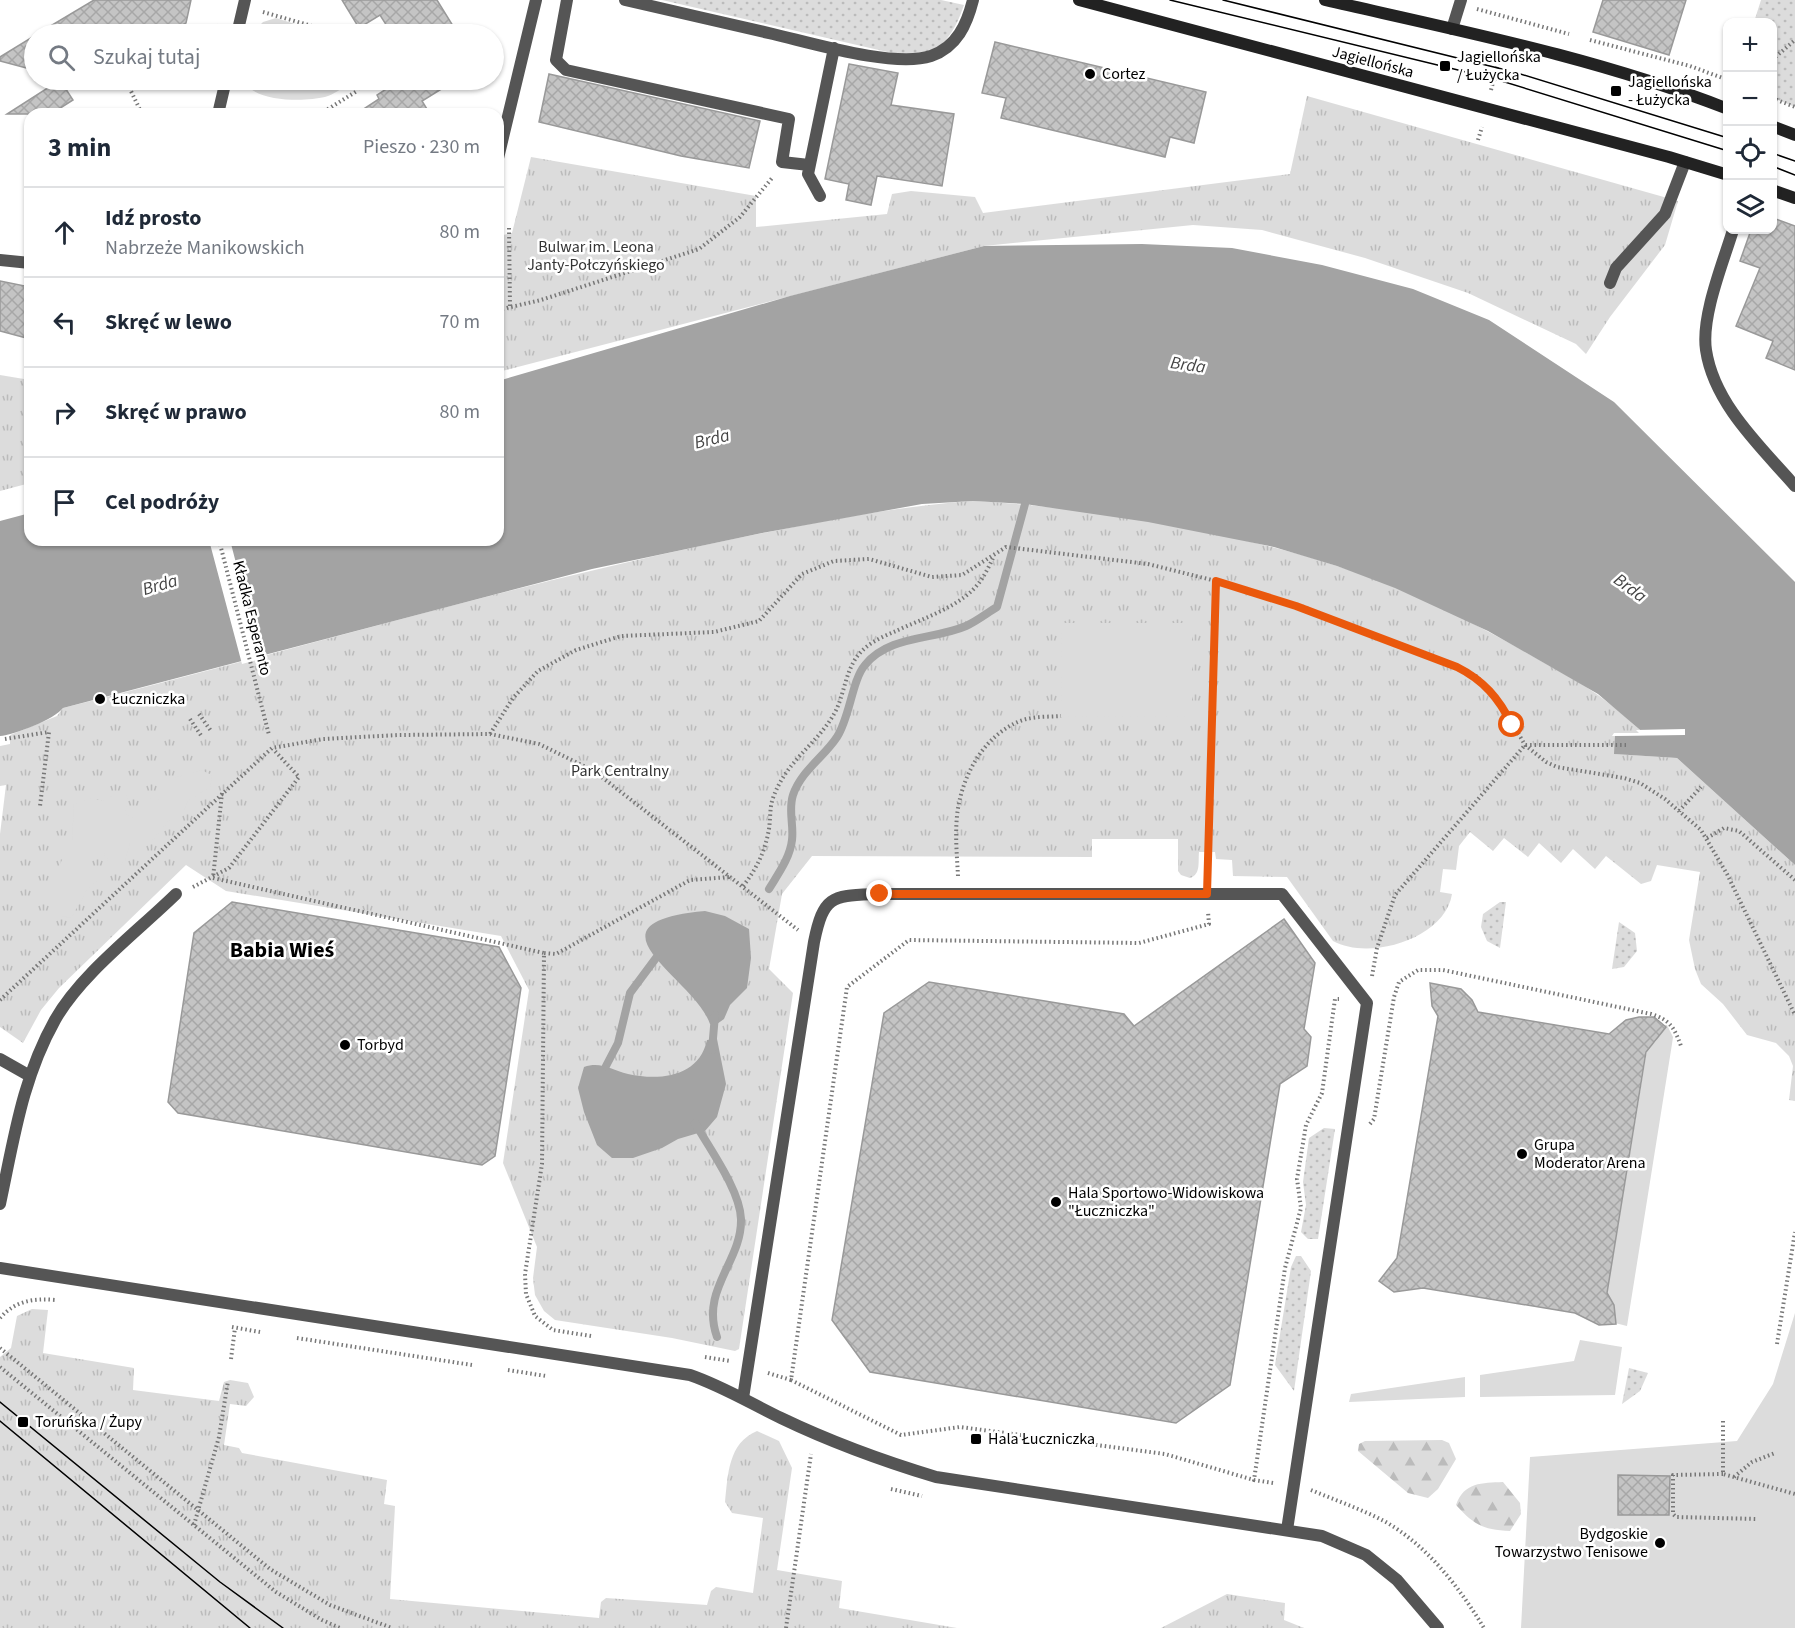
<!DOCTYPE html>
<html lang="pl">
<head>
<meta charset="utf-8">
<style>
  body { margin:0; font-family:"Source Sans 3",sans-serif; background:#f2f2f3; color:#1f2937 }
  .controls { position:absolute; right:18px; top:18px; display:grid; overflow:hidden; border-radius:12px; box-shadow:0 2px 4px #0004 }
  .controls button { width:54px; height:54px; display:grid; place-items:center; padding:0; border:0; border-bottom:2px solid #e0e1e3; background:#fff; color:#1f2937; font:30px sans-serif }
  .stop { position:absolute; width:18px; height:18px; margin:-14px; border:4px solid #ea580c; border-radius:50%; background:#fff }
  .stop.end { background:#ea580c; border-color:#fff; box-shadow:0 2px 6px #0008 }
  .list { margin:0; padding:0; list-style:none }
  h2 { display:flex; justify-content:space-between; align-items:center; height:78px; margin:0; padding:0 24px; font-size:26px }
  h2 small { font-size:20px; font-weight:400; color:#747a83 }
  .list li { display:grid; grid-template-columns:39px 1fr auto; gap:18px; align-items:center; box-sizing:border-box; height:90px; padding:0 24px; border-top:2px solid #e0e1e3 }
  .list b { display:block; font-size:22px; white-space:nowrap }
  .list p { margin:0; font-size:20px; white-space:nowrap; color:#747a83 }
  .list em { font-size:20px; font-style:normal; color:#747a83 }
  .icon { flex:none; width:33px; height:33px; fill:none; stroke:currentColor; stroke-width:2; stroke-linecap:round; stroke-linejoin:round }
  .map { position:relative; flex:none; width:1795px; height:1628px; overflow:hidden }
  .search { position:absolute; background:#fff; box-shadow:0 2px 4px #0004; left:24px; top:24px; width:480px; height:66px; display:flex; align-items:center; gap:15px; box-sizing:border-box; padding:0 21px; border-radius:33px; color:#747a83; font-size:22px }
  .panel { position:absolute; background:#fff; box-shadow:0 2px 4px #0004; left:24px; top:108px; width:480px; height:438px; border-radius:18px }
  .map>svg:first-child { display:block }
  .grass { fill:url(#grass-dots) }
  .forest { fill:url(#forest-firs) }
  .park { fill:url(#park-tufts) }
  .garden { fill:#dcdcdc }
  .water { fill:#a3a3a3 }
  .pier { fill:#fff }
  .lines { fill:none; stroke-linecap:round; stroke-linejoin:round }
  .stream { stroke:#a3a3a3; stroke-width:8 }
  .building { fill:url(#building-cross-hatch); stroke:#999; stroke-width:1.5 }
  .path { stroke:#777; stroke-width:4; stroke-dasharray:1.5 3; stroke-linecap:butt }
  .service { stroke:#555; stroke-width:12 }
  .minor { stroke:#555; stroke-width:12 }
  .secondary { stroke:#222; stroke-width:12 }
  .tram { stroke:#000; stroke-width:1.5 }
  .route { stroke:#ea580c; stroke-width:8 }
  .poi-dot { fill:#000; stroke:#fff; stroke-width:2 }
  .labels { text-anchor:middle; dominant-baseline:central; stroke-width:5; stroke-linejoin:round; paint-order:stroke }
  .poi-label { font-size:16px; fill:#000; stroke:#fff; text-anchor:start }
  .street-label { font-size:16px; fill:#000; stroke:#fff }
  .park-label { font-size:16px; fill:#333; stroke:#fff }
  .water-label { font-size:18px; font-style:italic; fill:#444; stroke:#fff }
  .district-label { font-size:22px; font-weight:bold; fill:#000; stroke:#fff }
</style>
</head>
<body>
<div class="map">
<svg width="1795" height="1628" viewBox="0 0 1795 1628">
  <defs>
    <pattern id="grass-dots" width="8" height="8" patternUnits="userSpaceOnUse" patternTransform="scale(1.5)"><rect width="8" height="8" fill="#dcdcdc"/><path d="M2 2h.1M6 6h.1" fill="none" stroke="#bbb" stroke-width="1.8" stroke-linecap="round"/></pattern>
    <pattern id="forest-firs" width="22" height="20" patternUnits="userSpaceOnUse" patternTransform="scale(1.5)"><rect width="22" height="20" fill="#dcdcdc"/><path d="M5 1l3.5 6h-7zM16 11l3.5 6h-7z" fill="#bbb"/></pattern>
    <pattern id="park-tufts" width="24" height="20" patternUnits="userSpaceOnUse" patternTransform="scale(1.5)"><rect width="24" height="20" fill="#dcdcdc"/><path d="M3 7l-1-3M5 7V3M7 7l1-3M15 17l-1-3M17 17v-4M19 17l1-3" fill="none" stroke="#bbb"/></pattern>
    <pattern id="building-cross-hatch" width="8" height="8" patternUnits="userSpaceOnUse" patternTransform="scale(1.5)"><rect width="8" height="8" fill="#c4c4c4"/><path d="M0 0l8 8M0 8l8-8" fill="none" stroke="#a7a7a7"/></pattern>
  </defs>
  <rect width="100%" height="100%" fill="#fff"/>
  <path class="grass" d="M662,0h279l23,5c-6,17 -15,39 -34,46 -9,3 -24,2 -34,3z
    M1761,0h34v107l-22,-9 -1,-76h-18z
    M1500,902h6l-6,46 -13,-7 -6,-14 2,-13z
    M1619,922l16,11 2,18 -13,16 -12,2z
    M1324,1128l11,1 -17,110h-10l-7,-7 5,-27 -3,-23 6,-44z
    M1296,1256h5l10,15 -17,120 -19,-26 16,-98z
    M1629,1368l19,5 -8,18 -18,13z"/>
  <path class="forest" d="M1442,1440l7,3 7,16 -18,30 -10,9 -20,-5 -50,-42 1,-7 6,-3z
    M1503,1482l17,21 1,11 -11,17c-26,-1 -36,-6 -54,-26 8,-23 26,-22 47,-23z"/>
  <path class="park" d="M1307,96l371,105 -13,44 -55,72 -24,37 -10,-10 -108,-51 -103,-35 -103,-28 -69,-5 -209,21 -486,126v-136l14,-3 19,-76 225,39v31l131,-13 5,-20 19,-3 64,6 8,16 307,-39z
    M0,375l30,5v103l-30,8z
    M973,501c115,6 252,29 361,64 70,22 138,56 202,93 20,12 43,23 62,37 17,12 33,27 49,41l-32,18 62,4 118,107v236l-6,-1 4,-34 -4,-10 -13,-13 -29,-8 -24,-31 -22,-20 -6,-15 -6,-29 11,-68 -43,-7 -6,16 -10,3 -35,-28 -11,13 -22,-20 -12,14 -22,-20 -11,14 -24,-19 -11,13 -23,-19 -11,14 -3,24 -13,-1 -3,23 12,2c-7,45 -83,67 -119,47l-46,-64 -54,-1 -1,-16 -16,-1 -1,-7h-16c-1,11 2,22 -9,26l-9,-3 -3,-4v-32h-86v18l-280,-1 -30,38 -13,75 24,24 -54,356 -4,2 -63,-13 -117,-18 -11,-9 -9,-16 -2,-17 4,-31 -34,-84 26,-173 -28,-54 -275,-45 -40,-26 -127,123 -18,22 -18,33 -23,-16v-193l6,-49 -6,1v-40l10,-2v-9l47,-19 6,-8c214,-53 425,-117 642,-163 88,-18 178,-38 268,-44z
    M32,1309l16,1 -5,43 91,15 -1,22 86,11 5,-19 6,-2 18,3 6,14 -8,9 -16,-2 -6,41 15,3 3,5 145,27 -3,24 11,2 -5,93 209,19 2,-16 5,-4 101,7 4,-14 5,-4 37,6 10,-75 -31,-5 -7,-11c3,-27 3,-59 32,-71l22,10 13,27 -15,102 65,11 -3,27 118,20h-957v-271l11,-9 6,-32z
    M1227,1594l58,9 -1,17 20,8h-143z"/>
  <path class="garden" d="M276,18l50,16h-75l12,-12z
    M243,80h108l-1,4c-8,4 -17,11 -25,13 -22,5 -72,5 -82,-17z
    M1062,623h130v94l-131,-1z
    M201,770l11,5 -2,12 -22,14 -4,9 -12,7 -22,26h-20l-5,18 -6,5 -10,-4 -6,-10 -11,2 -2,10 8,8v9l-10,7 -17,30 -9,-2 -14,-28 24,-48 2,-36 16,-6 13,3c10,-4 13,-14 25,-4l-3,16 11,7 7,-5 3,-15 7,-3 8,3 8,-2 5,-20z
    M1664,1025h3l6,12 -1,7 -45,282 -12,-3 -1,-18 -7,-12 40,-243 9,-9z
    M1795,1313v315h-274l9,-171 207,-16 36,-57z
    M1580,1340l42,7 -7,48 -135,2v-22l94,-14z
    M1465,1377v20l-116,5 2,-8z"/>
  <path class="water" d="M1142,244l90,4 90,17 91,24 76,31 125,82 181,180v283l-118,-107 -63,-4 1,-18 31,-1 -48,-41 -110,-63 -93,-43 -58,-22 -63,-19 -126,-25 -123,-18 -52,-3 -51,3 -160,29 -170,36 -529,139c-8,11 -49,27 -63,28v-215l30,-8v27h468v-159l292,-85 194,-50z
    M705,911l20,5 24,13 2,29 -4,30 -17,17 -6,14 -7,5h-7c-16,-47 -134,-101 -5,-113z
    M717,1039l9,45 -9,33 -12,14 -27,8 -16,9 -29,10h-21l-15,-13 -13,-33 -6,-24 6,-21c17,-6 27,3 44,7 32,7 71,3 79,-34z"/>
  <path class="pier" d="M209,540h21l31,119 -19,5z
    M1685,729v6l-73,1 2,-3h25l-3,-3z"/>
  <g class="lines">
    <path class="stream" d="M769,889c9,-15 21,-31 23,-49 2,-15 -4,-30 1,-45 8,-24 31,-38 44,-58 13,-20 15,-57 28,-72 24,-30 69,-25 101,-39 11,-5 21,-13 31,-19l28,-103
      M712,1050l3,-35
      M606,1066l12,-23 12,-50 26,-35
      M695,1123c14,25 45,67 46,96 1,43 -41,70 -24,118"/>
  </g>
  <path class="building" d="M94,0h97l-5,23 -19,11h-130z
    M342,0h95l21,34h-66l-12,-19 -21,13z
    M1603,0h83l-17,55 -76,-23z
    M34,36v34l-34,-9v-4z
    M995,42l211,50 -12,51 -24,-6 -5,20 -164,-39 5,-20 -24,-5z
    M849,64l49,9 -7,32 63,9 -12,72 -65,-10 -6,29 -25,-5 3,-16 -24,-5z
    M549,74l211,47 -11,47 -68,-12 -142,-34z
    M60,80l13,20 -22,14h-44z
    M400,80h56l-34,21 8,13h-74l23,-15 -2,-4z
    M1773,218l22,8v144l-29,-12 7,-17 -37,-15 24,-58 -20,-7 11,-31h22z
    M0,281l30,6v52l-30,-8z
    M232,902l267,45 22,41 -26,168 -13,9 -304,-52 -10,-11 26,-169z
    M1284,919l31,44 -11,66 7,8 -4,29 -27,18 -50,301 -54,38 -306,-51 -38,-52 52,-307 45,-31 195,32 10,12z
    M1430,983l31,6 11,11 6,12 131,22 17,-14 13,-3h15l12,10 -20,25 -39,241 7,12 2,19 -17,1 -24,-12 -152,-25 -29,4 -15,-11 18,-23 41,-242 -6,-10z
    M1618,1475l52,1 -1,39h-51z"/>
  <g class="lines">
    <path class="path" d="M1477,9l92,25
      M263,12l77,22
      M203,34l15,-10
      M1590,40l100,26 38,14
      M1772,60l23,-20
      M140,80l-11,7 13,27
      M1491,90l8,-30
      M1772,98l23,9
      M238,110l20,4
      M320,114l37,-23 3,-11
      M1478,140l4,-13
      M509,228l1,79
      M498,310l43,-10 158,-51 41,-32 32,-39
      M219,540l50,195
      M100,699l1,6
      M121,700l3,-1
      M174,700l2,5
      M199,714l12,17
      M190,719l12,18
      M490,734l23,-36 25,-27 38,-21 45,-14 93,-4 45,-11 43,-47 32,-13 35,-2 63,18 30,-2 44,-28 142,17 68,17 80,25 161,61 19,9 9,9 19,24 21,36 21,17 11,5 67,11 16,5 25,16 36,31 26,44 68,141
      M5,739l44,-7 -9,74
      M222,793l-9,85 331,75
      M1679,811l22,-24
      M1707,838l17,-10 15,3 56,49
      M1207,874l9,-293
      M958,876c-1,-20 -3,-40 -1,-60 4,-39 26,-80 63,-95 13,-5 28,-4 41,-5
      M743,886c12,-15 21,-32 25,-52 3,-12 1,-25 5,-36 13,-37 44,-54 61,-84 11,-19 11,-46 27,-62 9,-10 23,-16 35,-21 27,-13 68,-25 85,-51 5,-7 9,-16 13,-24
      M193,887l36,-19 70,-91 -26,-28
      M1372,976l5,-28 18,-53 130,-150h101
      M0,1000l272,-252 51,-9 76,-4 91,-1 49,10 55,27 204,159
      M1370,1124l4,-5 20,-122 5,-15 19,-12h25l208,44c19,6 23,13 30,32
      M0,1318c15,-17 33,-20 56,-18
      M232,1327l28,5
      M591,1336l-38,-6 -18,-14 -9,-22 -1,-20 17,-110 2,-211 12,1 134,-74 40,-3
      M297,1338l175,27
      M1777,1344l18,-112
      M0,1348l270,221 60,36 62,23
      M705,1357l25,4
      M231,1359l4,-31
      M0,1367l276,225 46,28 18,8
      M508,1370l38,6
      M768,1373l23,7 56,-393 62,-47 230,3 70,-19 -1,-12
      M791,1380l110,55 59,-8 205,27 89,26
      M1723,1421v53l72,20
      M1723,1474l-50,1v39l3,3 81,2
      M1734,1477l18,-15 23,-9
      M1273,1483l-19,-3 31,-212 16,-60 -4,-29 9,-54 16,-32 13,-94h4
      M891,1489l31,7
      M1311,1490c24,10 50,19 73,31 43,24 75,66 100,107
      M194,1525l25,-88 9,-56
      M786,1628l25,-174"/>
    <path class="service" d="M567,0l-11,60 10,10 223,49 -7,43 27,3
      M625,0c49,11 99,23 148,34 39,9 121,34 158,22 26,-9 36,-32 42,-56
      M498,158l38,-158
      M820,196l-12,-22 26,-126
      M1733,230c-10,33 -32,86 -27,120 8,54 55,97 89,136
      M0,260l30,3
      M1610,283l6,-15 49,-54 20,-52
      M0,1059l30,17
      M0,1204c14,-65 22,-125 55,-184 26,-46 82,-88 121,-126
      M743,1398l71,-456c10,-49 19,-46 66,-48h402l85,109 -80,527"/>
    <path class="minor" d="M1452,29l9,-29
      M237,34l8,-34
      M218,114l8,-34
      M0,1268l690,107c32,11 60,28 91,43 50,24 102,43 155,59l386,59 44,19 31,25 41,48"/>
    <path class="secondary" d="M1079,0l590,157 59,18
      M1325,0c136,31 273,58 403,109
      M1772,126l23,9
      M1772,190l23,8"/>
    <path class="tram" d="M1170,0l325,79 233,72
      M1223,0l291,72 214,66
      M1772,153l23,8
      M1772,166l23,9
      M0,1402l220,180 63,46
      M0,1421l250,207"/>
  </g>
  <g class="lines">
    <path class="route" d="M880,894h327l9,-313 80,25 161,61c26,13 42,31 55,58"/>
  </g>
  <g class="poi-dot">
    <rect x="1439" y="60" width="12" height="12" rx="3"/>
    <circle cx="1090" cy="74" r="6"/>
    <rect x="1610" y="85" width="12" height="12" rx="3"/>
    <circle cx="100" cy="699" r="6"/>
    <circle cx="345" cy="1045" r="6"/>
    <circle cx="1522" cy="1154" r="6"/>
    <circle cx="1056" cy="1202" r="6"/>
    <rect x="17" y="1416" width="12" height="12" rx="3"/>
    <rect x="970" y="1433" width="12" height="12" rx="3"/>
    <circle cx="1660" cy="1543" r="6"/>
  </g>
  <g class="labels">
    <g class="poi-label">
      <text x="1457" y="57">Jagiellońska<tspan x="1457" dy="18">/ Łużycka</tspan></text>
      <text x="1102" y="74">Cortez</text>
      <text x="1628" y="82">Jagiellońska<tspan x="1628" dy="18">- Łużycka</tspan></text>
      <text x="112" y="699">Łuczniczka</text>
      <text x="357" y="1045">Torbyd</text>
      <text x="1534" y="1145">Grupa<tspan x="1534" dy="18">Moderator Arena</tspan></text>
      <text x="1068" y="1193">Hala Sportowo-Widowiskowa<tspan x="1068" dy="18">"Łuczniczka"</tspan></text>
      <text x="35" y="1422">Toruńska / Żupy</text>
      <text x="988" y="1439">Hala Łuczniczka</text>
      <text x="1648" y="1534" text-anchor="end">Bydgoskie<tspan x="1648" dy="18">Towarzystwo Tenisowe</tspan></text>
    </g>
    <g class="street-label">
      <text transform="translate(1373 62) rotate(15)">Jagiellońska</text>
      <text transform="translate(252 618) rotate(76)">Kładka Esperanto</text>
    </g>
    <g class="park-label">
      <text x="596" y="247">Bulwar im. Leona<tspan x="596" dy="18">Janty-Połczyńskiego</tspan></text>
      <text x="620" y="771">Park Centralny</text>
    </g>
    <g class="water-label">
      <text transform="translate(1188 365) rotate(8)">Brda</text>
      <text transform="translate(712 439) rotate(-14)">Brda</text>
      <text transform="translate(160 585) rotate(-16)">Brda</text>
      <text transform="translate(1630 588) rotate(36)">Brda</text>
    </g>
    <g class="district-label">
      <text x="282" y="950">Babia Wieś</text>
    </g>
  </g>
</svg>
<div class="controls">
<button>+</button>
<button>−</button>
<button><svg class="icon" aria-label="locate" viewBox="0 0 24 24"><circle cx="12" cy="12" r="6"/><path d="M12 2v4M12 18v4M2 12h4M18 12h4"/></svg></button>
<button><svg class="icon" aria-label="layers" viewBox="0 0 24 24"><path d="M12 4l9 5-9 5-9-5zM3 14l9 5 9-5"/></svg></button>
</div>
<div class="stop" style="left:1512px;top:725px"></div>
<div class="stop end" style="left:880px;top:894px"></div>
<div class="search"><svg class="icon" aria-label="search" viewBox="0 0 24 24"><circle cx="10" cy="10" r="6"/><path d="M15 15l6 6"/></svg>Szukaj tutaj</div>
<section class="panel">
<h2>3 min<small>Pieszo · 230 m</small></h2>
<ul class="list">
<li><svg class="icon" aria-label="ahead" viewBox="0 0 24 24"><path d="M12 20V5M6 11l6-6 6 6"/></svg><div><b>Idź prosto</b><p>Nabrzeże Manikowskich</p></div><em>80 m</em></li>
<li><svg class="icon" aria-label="left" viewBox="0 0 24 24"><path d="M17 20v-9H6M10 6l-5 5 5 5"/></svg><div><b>Skręć w lewo</b></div><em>70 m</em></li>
<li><svg class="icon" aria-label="right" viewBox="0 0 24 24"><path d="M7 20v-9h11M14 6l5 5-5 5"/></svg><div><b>Skręć w prawo</b></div><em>80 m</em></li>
<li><svg class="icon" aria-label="arrive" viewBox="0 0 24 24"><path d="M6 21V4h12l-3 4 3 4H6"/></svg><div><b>Cel podróży</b></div></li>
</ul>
</section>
</div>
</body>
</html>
